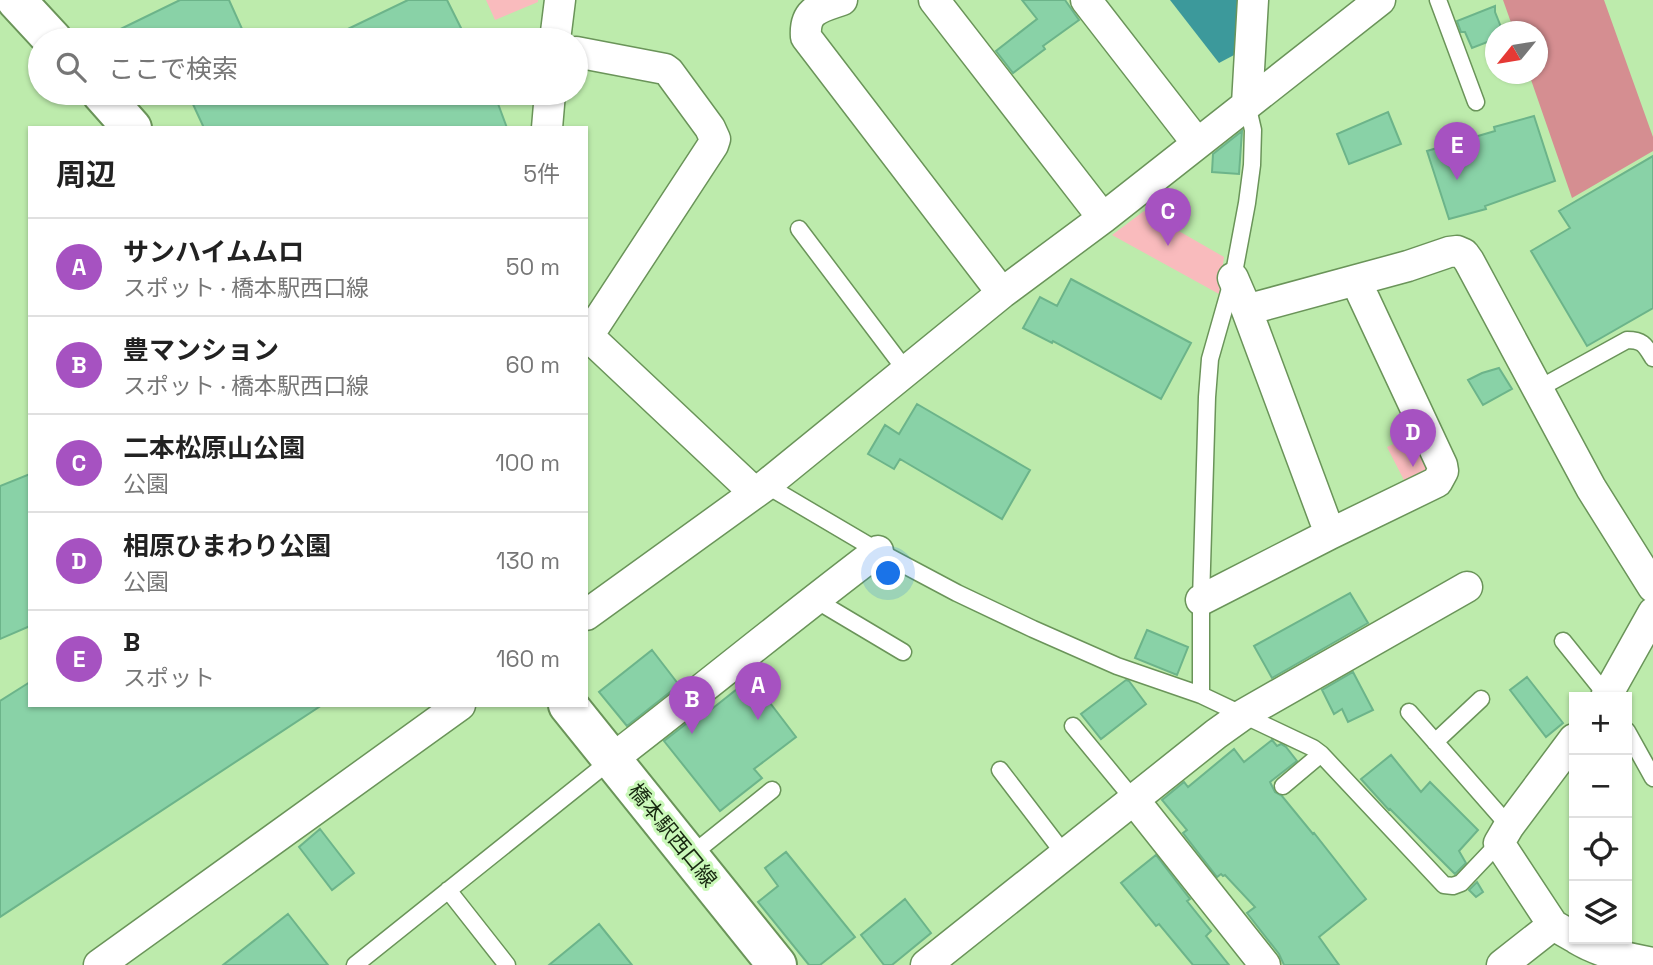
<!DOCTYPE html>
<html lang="ja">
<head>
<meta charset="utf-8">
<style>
  body { margin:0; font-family:"Space Grotesk","Noto Sans JP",sans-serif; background:#f2f2f2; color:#222 }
  .controls { position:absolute; right:21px; bottom:21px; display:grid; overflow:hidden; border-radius:0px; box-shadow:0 2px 5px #0004 }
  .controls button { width:63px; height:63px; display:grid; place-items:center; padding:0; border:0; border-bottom:2px solid #e0e0e0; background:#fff; color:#222; font:35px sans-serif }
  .compass { position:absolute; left:1485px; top:21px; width:63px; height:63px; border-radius:50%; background:#fff; box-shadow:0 2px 5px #0004; rotate:240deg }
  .you { position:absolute; left:889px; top:574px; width:24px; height:24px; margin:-18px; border:5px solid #fff; border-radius:50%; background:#1a73e8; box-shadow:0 0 0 10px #1a73e833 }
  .badge { display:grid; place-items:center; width:46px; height:46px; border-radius:50%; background:#a652c1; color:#fff; font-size:23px; font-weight:700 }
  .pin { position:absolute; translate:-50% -58px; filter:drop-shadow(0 2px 4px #0008) }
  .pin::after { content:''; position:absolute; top:37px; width:24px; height:21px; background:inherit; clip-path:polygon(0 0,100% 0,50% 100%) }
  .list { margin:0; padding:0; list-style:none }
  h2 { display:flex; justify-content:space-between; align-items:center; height:91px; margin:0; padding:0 28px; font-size:30px }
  h2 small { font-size:23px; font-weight:400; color:#767676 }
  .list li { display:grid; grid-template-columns:46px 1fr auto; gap:21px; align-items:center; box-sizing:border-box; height:98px; padding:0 28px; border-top:2px solid #e0e0e0 }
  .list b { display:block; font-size:26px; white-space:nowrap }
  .list p { margin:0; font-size:23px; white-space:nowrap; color:#767676 }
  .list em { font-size:23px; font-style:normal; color:#767676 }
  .icon { flex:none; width:38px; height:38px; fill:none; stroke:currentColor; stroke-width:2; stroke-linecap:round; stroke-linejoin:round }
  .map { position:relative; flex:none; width:1653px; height:965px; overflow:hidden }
  .search { position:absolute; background:#fff; box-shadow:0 2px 5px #0004; left:28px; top:28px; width:560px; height:77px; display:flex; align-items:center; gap:18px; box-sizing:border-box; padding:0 24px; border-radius:38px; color:#767676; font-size:26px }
  .panel { position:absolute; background:#fff; box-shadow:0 2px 5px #0004; left:28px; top:126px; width:560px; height:581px; border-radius:0px }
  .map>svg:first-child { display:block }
  .green { fill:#f9bbbd }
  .forest { fill:#d58e91 }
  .water { fill:#3c999b }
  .building { fill:#89d2a7; stroke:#6cb48a; stroke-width:2 }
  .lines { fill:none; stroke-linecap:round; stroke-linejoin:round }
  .service-casing { stroke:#6a9459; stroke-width:19 }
  .minor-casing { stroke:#6a9459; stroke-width:33 }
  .tertiary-casing { stroke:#6a9459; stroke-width:42 }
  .service { stroke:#fff; stroke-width:16 }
  .minor { stroke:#fff; stroke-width:30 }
  .tertiary { stroke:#fff; stroke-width:38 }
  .labels { text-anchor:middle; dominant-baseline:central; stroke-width:6; stroke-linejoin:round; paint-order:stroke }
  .street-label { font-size:21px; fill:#172810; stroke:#caf8b9 }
</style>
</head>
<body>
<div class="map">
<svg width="1653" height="965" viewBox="0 0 1653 965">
  <rect width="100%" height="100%" fill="#bdebac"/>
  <path class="green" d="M486,0h52v2l-43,18z
    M1144,211l80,46 -5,37 -107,-59z
    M1418,433l12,26 -1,16 -22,11 -20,-39z"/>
  <path class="forest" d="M1503,0h101l49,137v14l-81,47 -43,-124h9v-42l-24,-1z"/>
  <path class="water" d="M1170,0h83l-2,46 -32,17z"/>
  <path class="building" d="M180,0h49l18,40h-149z
    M408,0h39l20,40h-142z
    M1022,0h43l14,20 -36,26 2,3 -32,24 -17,-22 41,-32z
    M1495,6v6l8,20h-8v7l-23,9 -7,-16h-4l-4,-11z
    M207,93h287l13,35h-303l-13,-28z
    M1388,112l13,32 -52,20 -12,-30z
    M1534,116l21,65 -70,25 1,3 -37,10 -22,-68 68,-20 -1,-4z
    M1242,131l-3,43 -27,-2 1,-18z
    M1653,156v152l-66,38 -56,-95 39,-23 -11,-17z
    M1071,279l120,64 -30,56 -108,-58 -1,2 -29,-15 17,-31 17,9z
    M1499,368l13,21 -29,16 -15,-25 14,-7z
    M917,404l113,66 -28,49 -102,-60 -6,10 -26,-15 17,-29 14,9z
    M30,474v152l-30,13v-153z
    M1350,593l18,30 -96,55 -18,-32z
    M1147,630l41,17 -11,28 -42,-17z
    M652,650l27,35 -52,41 -28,-34z
    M1353,672l20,38 -25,12 -6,-13 -8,5 -12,-24z
    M1527,677l36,46 -17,14 -36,-47z
    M751,678l45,59 -42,32 8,9 -42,33 -56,-70 41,-32 3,3z
    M1126,680l3,1 17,23 -45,35 -20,-25z
    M30,682v23h292l-322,212v-216z
    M1272,740l5,6 4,-2 5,3 11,14 -27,21 5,10 7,4 31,38 1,-1 52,66 -47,38 20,28h-55l-5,-11 -32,-41 8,-6 -30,-32 -2,1 -2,-2 -4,3 -34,-44 4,-3 -25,-30 22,-18 4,5 46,-38 10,13z
    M1391,755l30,37 9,-10 48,48 -19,21 7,12 -11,11 -65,-65 -1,1 -28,-31z
    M320,829l34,44 -22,17 -33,-43z
    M786,852l69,85 -35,28h-11l-51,-63 20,-16 -13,-18z
    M1156,855l34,44 -3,2 24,30 -5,5 23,29h-36l-34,-41 -3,2 -35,-43z
    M1477,882l6,10 -7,5 -7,-7z
    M905,899l26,34 -39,32h-8l-23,-30z
    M288,914l40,51h-105z
    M599,924l33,41h-83z"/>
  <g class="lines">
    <defs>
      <path id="service" d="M1438,0l38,102
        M799,229l108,143
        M1538,389l89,-49c16,0 18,5 26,18
        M766,485l112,66 79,42 76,36 84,37 84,29 112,53 8,6 123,131 9,1 8,-3 38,-40
        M814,599l89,53
        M1563,641l45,56
        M1201,695v-95l6,-203 3,-38 23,-81 14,-75 5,-38 1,-35 -6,-26
        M1409,712l100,114
        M1073,726l61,74
        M1627,731l26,47
        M1435,742l46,-43
        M1000,770l65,85
        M1283,786l38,-32
        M690,856l82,-66
        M448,890l59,75
        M355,965l256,-205"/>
      <path id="minor" d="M842,0c-23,8 -38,10 -36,37l196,256
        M934,0l169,218
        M1086,0l111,143
        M555,40l5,-40
        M576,52l89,17 4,3 41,56 5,11 -2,6 -125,191
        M1247,104l6,-104
        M547,128l3,-35
        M1233,278l13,30 11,-1 151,-41 41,-14 8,-1 7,3 5,7 122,227 62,99
        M1246,308l84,226
        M586,334l169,159
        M1201,600l129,-66 107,-52 6,-11 -1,-6 -86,-184
        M586,615l180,-130 236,-192 101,-75 277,-218
        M1606,697l47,-84
        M1574,739l-65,87 -10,17 54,82 21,12
        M611,760c90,-69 177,-141 267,-209
        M1134,800l131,165
        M1577,939c23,14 50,19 76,24
        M99,965l361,-260
        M926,965l290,-231 28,-20 223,-127
        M1502,965l51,-40"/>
      <path id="tertiary" d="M16,0l37,40
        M101,93l31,35
        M568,705l209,260"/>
    </defs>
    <use href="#service" class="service-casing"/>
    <use href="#minor" class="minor-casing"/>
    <use href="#tertiary" class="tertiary-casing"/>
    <use href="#service" class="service"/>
    <use href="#minor" class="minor"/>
    <use href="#tertiary" class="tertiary"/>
  </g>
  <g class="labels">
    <g class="street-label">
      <text transform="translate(673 835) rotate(51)">橋本駅西口線</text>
    </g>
  </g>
</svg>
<div class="controls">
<button>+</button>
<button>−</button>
<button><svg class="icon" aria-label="locate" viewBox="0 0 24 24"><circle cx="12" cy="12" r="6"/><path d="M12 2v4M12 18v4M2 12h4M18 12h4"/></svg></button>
<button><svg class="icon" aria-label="layers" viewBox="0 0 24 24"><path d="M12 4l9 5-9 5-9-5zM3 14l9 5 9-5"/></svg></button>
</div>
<svg class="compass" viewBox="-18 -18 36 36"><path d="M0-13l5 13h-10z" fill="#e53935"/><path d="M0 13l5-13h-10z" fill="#767676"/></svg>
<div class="you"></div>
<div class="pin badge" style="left:758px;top:720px">A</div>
<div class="pin badge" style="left:692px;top:734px">B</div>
<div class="pin badge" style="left:1168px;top:246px">C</div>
<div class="pin badge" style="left:1413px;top:467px">D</div>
<div class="pin badge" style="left:1457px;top:180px">E</div>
<div class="search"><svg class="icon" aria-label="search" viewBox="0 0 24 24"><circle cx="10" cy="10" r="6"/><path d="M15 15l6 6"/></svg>ここで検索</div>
<section class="panel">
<h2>周辺<small>5件</small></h2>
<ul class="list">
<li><span class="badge">A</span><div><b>サンハイムムロ</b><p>スポット · 橋本駅西口線</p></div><em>50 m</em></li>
<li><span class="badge">B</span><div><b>豊マンション</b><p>スポット · 橋本駅西口線</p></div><em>60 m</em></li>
<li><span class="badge">C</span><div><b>二本松原山公園</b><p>公園</p></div><em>100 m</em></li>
<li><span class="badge">D</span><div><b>相原ひまわり公園</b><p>公園</p></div><em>130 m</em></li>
<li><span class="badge">E</span><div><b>B</b><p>スポット</p></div><em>160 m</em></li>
</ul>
</section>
</div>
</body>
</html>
